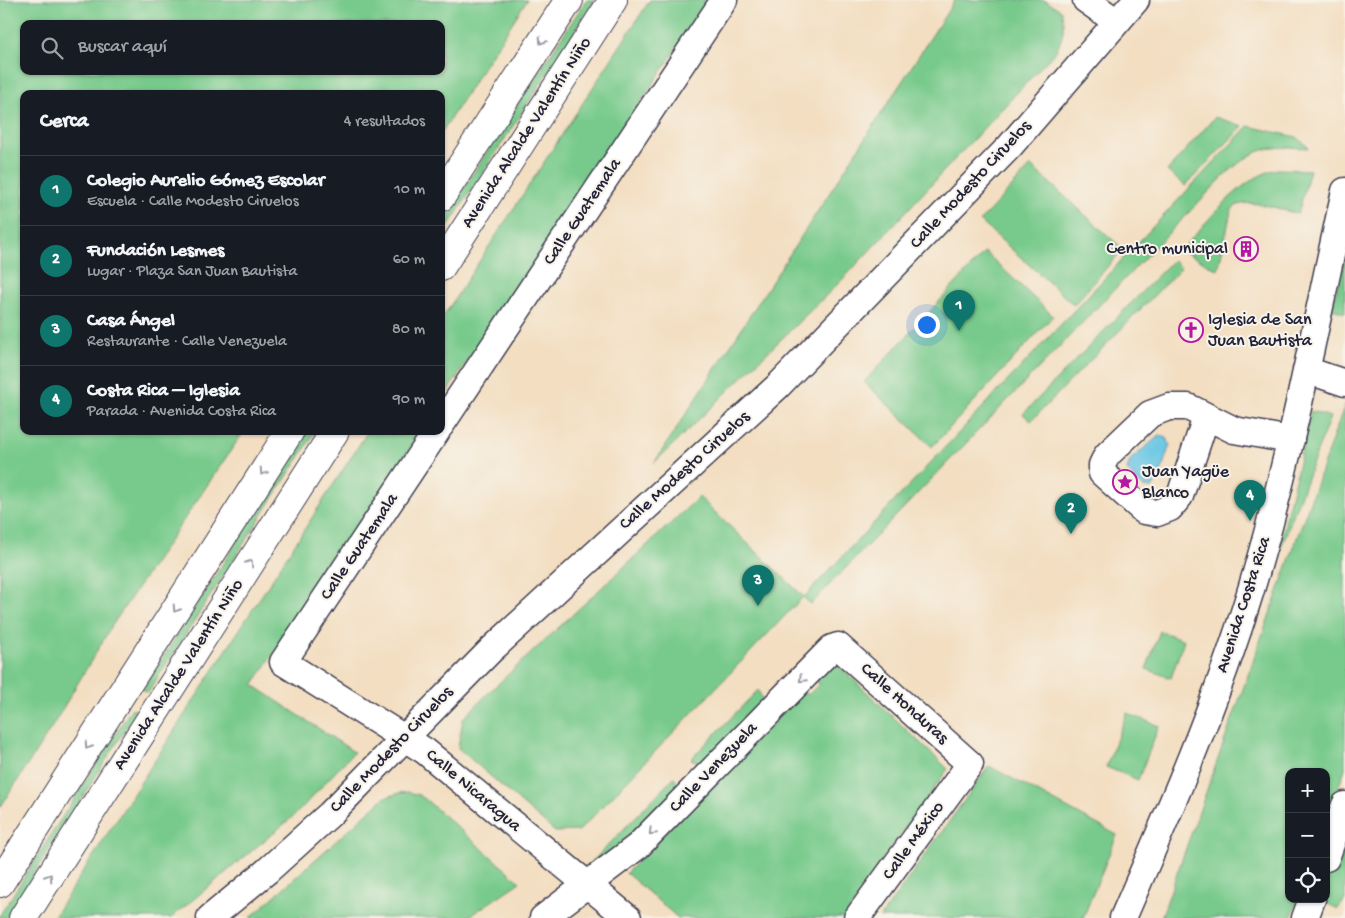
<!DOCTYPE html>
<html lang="es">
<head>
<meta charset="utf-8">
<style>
  body { margin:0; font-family:"Gochi Hand",sans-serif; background:#20242c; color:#f1f3f6 }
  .controls { position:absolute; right:15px; bottom:15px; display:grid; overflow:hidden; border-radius:10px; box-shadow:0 1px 4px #0004 }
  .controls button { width:45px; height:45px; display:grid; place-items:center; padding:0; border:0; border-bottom:1px solid #363941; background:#171b24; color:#f1f3f6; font:25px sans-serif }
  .you { position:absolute; left:926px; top:324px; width:18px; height:18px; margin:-12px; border:4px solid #fff; border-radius:50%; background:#1a73e8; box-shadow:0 0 0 8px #1a73e833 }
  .badge { display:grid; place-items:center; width:32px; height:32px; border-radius:50%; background:#0f766e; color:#fff; font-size:16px; font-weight:700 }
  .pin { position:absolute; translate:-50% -41px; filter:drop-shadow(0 1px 2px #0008) }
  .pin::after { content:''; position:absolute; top:26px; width:18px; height:15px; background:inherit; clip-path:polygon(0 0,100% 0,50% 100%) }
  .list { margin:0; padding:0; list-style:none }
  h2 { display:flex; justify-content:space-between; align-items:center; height:65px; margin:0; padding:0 20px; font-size:21px }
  h2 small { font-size:16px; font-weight:400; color:#9ea1a6 }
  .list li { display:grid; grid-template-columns:32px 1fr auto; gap:15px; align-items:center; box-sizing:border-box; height:70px; padding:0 20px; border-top:1px solid #363941 }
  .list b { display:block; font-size:19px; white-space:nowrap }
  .list p { margin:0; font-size:16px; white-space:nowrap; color:#9ea1a6 }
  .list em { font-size:16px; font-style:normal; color:#9ea1a6 }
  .icon { flex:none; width:28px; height:28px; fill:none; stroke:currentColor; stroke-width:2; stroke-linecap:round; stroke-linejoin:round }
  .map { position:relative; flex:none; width:1345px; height:918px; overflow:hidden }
  .search { position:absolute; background:#171b24; box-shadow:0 1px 4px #0004; left:20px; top:20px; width:425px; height:55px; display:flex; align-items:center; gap:12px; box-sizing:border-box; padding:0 18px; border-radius:10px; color:#9ea1a6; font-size:19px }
  .panel { position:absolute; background:#171b24; box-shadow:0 1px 4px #0004; left:20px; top:90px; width:425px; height:345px; border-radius:10px }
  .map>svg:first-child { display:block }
  .green { fill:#78ca8c; stroke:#4d7664; fill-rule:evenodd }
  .water { fill:#65c5e4; stroke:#447490 }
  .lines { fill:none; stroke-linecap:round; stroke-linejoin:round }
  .minor-casing { stroke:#413e4f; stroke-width:29 }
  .tertiary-casing { stroke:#413e4f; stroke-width:30 }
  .minor { stroke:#fff; stroke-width:26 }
  .tertiary { stroke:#fff; stroke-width:28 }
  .oneway { stroke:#9c9ca7 }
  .labels { text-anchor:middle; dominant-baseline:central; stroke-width:4; stroke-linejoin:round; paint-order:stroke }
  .street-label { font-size:18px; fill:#22223b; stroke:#f7f3e8 }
  .poi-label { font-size:18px; fill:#22223b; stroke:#f7f3e8; text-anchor:start }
</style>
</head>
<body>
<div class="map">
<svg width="1345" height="918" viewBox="0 0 1345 918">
  <rect width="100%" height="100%" fill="#f7f3e8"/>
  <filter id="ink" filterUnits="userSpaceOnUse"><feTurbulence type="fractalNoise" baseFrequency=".02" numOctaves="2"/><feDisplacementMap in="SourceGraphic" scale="10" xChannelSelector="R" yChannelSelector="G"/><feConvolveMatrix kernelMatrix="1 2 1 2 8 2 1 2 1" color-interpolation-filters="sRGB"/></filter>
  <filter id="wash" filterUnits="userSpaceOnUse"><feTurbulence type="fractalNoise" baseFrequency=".0096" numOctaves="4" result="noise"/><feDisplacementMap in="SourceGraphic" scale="20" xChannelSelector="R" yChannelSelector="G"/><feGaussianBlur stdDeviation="1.12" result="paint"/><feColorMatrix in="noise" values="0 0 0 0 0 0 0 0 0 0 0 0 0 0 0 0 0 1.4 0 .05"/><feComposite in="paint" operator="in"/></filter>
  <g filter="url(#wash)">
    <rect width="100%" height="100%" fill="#f3dec1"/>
    <path class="green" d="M0,0h527l-86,133v-39h-417v337h220l-133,196 -58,98 -53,83zM24,24h417v47h-417z
      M586,0h9l-154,237v-14z
      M650,0h59l-268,401v-81z
      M955,0h89l17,10c4,17 3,25 -5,41l-213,228 -189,184z
      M1215,117l28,9 -58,60 -18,-15z
      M1248,126l49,11 12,11c-44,-2 -54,-1 -87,30l-411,426 -8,-7 -224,234 -24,1 -97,-84 5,-29 22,-23 214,-199 105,100z
      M1031,166l92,83 -49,56 -94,-84z
      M1277,169l33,1 -12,44c-16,-4 -58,-20 -67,-3l-13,59 -37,-20c26,-27 58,-72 96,-81z
      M985,252l68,64 -121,131 -68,-65z
      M1345,254v59l-13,-4z
      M1173,260l8,8 -150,153 -8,-7z
      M1345,404v365l-19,52v-49h-37v127h9l-7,19h-130z
      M1311,411l19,6 -54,144z
      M308,431h8l-168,262 -6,-3z
      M368,431h53l-168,254 101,67 -59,63 -124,103h-118z
      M1160,631l24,9 -13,38 -25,-9z
      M832,663l7,3 109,103 -72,99 2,2 -34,48h-166l-52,-45 178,-182 4,4 11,-11 -4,-5z
      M758,690l5,11 -60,63 -12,-5z
      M132,708l5,3 -131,207h-6v-3z
      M1127,713l32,13 -21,54 -32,-13z
      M989,766l128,69 -34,83h-203z
      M674,777l6,12 -83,77 -5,-4z
      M409,792l10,3 6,4 95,83 -53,36h-217l134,-120 15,-5z
      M1345,832v68l-7,9 -16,-8 4,-2v-12z"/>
    <path class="water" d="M1160,435l5,2 5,7 -11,34 -7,10 -9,-1 -16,-17 3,-10z"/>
  </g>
  <g filter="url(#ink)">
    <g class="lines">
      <defs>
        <path id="minor" d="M1086,0l31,22
          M1306,370l39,13
          M1206,417l-26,79 -10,12 -13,5 -13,-2 -42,-38v-8l5,-10 43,-41 19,-7h19l46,23 57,10
          M441,425l283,-425
          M437,431l-154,231 142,89 203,167
          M1326,858l19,-53
          M210,918l57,-47 63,-57 161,-164 287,-264 232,-240 126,-146
          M543,918l95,-72 194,-198 6,-2 132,118 -113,154
          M1123,918c46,-106 93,-214 127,-325 40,-131 65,-268 95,-402
          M1305,918l7,-19"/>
        <path id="tertiary" d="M441,197l128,-197
          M441,267l172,-267
          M0,883l290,-452
          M23,918l312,-487"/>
      </defs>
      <use href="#minor" class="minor-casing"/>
      <use href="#tertiary" class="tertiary-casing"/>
      <use href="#minor" class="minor"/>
      <use href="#tertiary" class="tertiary"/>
    </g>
    <defs><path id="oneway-chevron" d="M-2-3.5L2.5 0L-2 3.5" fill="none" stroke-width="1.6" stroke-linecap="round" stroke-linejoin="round" transform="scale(1.25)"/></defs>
    <g class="oneway">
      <use href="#oneway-chevron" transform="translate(542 41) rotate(123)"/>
      <use href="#oneway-chevron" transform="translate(263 472) rotate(123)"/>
      <use href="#oneway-chevron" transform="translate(250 563) rotate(-57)"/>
      <use href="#oneway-chevron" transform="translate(176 609) rotate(123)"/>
      <use href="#oneway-chevron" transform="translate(802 679) rotate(135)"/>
      <use href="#oneway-chevron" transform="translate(88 746) rotate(123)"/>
      <use href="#oneway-chevron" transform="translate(652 832) rotate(135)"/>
      <use href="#oneway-chevron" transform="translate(49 877) rotate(-57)"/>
    </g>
  </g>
  <defs>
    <symbol id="building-ring" viewBox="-11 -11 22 22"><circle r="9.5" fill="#f7f3e8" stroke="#b5179e" stroke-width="1.5"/><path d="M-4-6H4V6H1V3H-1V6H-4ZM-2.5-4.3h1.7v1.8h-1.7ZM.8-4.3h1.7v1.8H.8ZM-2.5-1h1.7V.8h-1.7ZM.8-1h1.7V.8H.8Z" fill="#b5179e"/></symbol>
    <symbol id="church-ring" viewBox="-11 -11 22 22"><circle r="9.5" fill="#f7f3e8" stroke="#b5179e" stroke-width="1.5"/><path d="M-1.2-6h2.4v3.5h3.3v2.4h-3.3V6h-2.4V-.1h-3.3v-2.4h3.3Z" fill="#b5179e"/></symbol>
    <symbol id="sight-ring" viewBox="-11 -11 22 22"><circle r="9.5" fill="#f7f3e8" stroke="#b5179e" stroke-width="1.5"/><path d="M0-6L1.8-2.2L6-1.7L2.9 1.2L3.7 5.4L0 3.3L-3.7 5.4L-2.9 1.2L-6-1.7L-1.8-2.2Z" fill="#b5179e"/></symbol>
  </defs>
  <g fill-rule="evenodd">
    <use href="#building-ring" x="1232" y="235" width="28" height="28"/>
    <use href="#church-ring" x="1177" y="316" width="28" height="28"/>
    <use href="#sight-ring" x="1111" y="468" width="28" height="28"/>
  </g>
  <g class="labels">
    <g class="street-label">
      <text transform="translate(527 133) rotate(-57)">Avenida Alcalde Valentín Niño</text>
      <text transform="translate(971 185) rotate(-47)">Calle Modesto Ciruelos</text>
      <text transform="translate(583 212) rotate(-56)">Calle Guatemala</text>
      <text transform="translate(685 471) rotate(-42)">Calle Modesto Ciruelos</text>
      <text transform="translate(360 547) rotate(-56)">Calle Guatemala</text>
      <text transform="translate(1244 605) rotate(-72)">Avenida Costa Rica</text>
      <text transform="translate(179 675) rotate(-57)">Avenida Alcalde Valentín Niño</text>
      <text transform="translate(904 704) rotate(42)">Calle Honduras</text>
      <text transform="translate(392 750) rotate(-46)">Calle Modesto Ciruelos</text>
      <text transform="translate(714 768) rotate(-46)">Calle Venezuela</text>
      <text transform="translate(473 791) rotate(40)">Calle Nicaragua</text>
      <text transform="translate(914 841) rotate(-54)">Calle México</text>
    </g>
    <g class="poi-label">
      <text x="1228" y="249" text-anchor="end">Centro municipal</text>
      <text x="1208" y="320">Iglesia de San<tspan x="1208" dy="21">Juan Bautista</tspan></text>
      <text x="1142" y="472">Juan Yagüe<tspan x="1142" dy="21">Blanco</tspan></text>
    </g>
  </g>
</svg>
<div class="controls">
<button>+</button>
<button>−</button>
<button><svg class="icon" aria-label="locate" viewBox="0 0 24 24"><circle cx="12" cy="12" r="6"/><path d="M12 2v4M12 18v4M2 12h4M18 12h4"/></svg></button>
</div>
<div class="you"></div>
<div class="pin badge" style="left:959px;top:331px">1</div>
<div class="pin badge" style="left:1071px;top:534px">2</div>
<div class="pin badge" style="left:758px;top:606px">3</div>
<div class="pin badge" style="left:1250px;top:521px">4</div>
<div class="search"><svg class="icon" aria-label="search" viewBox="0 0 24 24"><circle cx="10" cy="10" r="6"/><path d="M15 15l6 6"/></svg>Buscar aquí</div>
<section class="panel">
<h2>Cerca<small>4 resultados</small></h2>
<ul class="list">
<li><span class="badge">1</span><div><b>Colegio Aurelio Gómez Escolar</b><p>Escuela · Calle Modesto Ciruelos</p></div><em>10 m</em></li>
<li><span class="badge">2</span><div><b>Fundación Lesmes</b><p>Lugar · Plaza San Juan Bautista</p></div><em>60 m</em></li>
<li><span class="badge">3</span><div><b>Casa Ángel</b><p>Restaurante · Calle Venezuela</p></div><em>80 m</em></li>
<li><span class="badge">4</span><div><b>Costa Rica – Iglesia</b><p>Parada · Avenida Costa Rica</p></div><em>90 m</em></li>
</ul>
</section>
</div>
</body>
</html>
